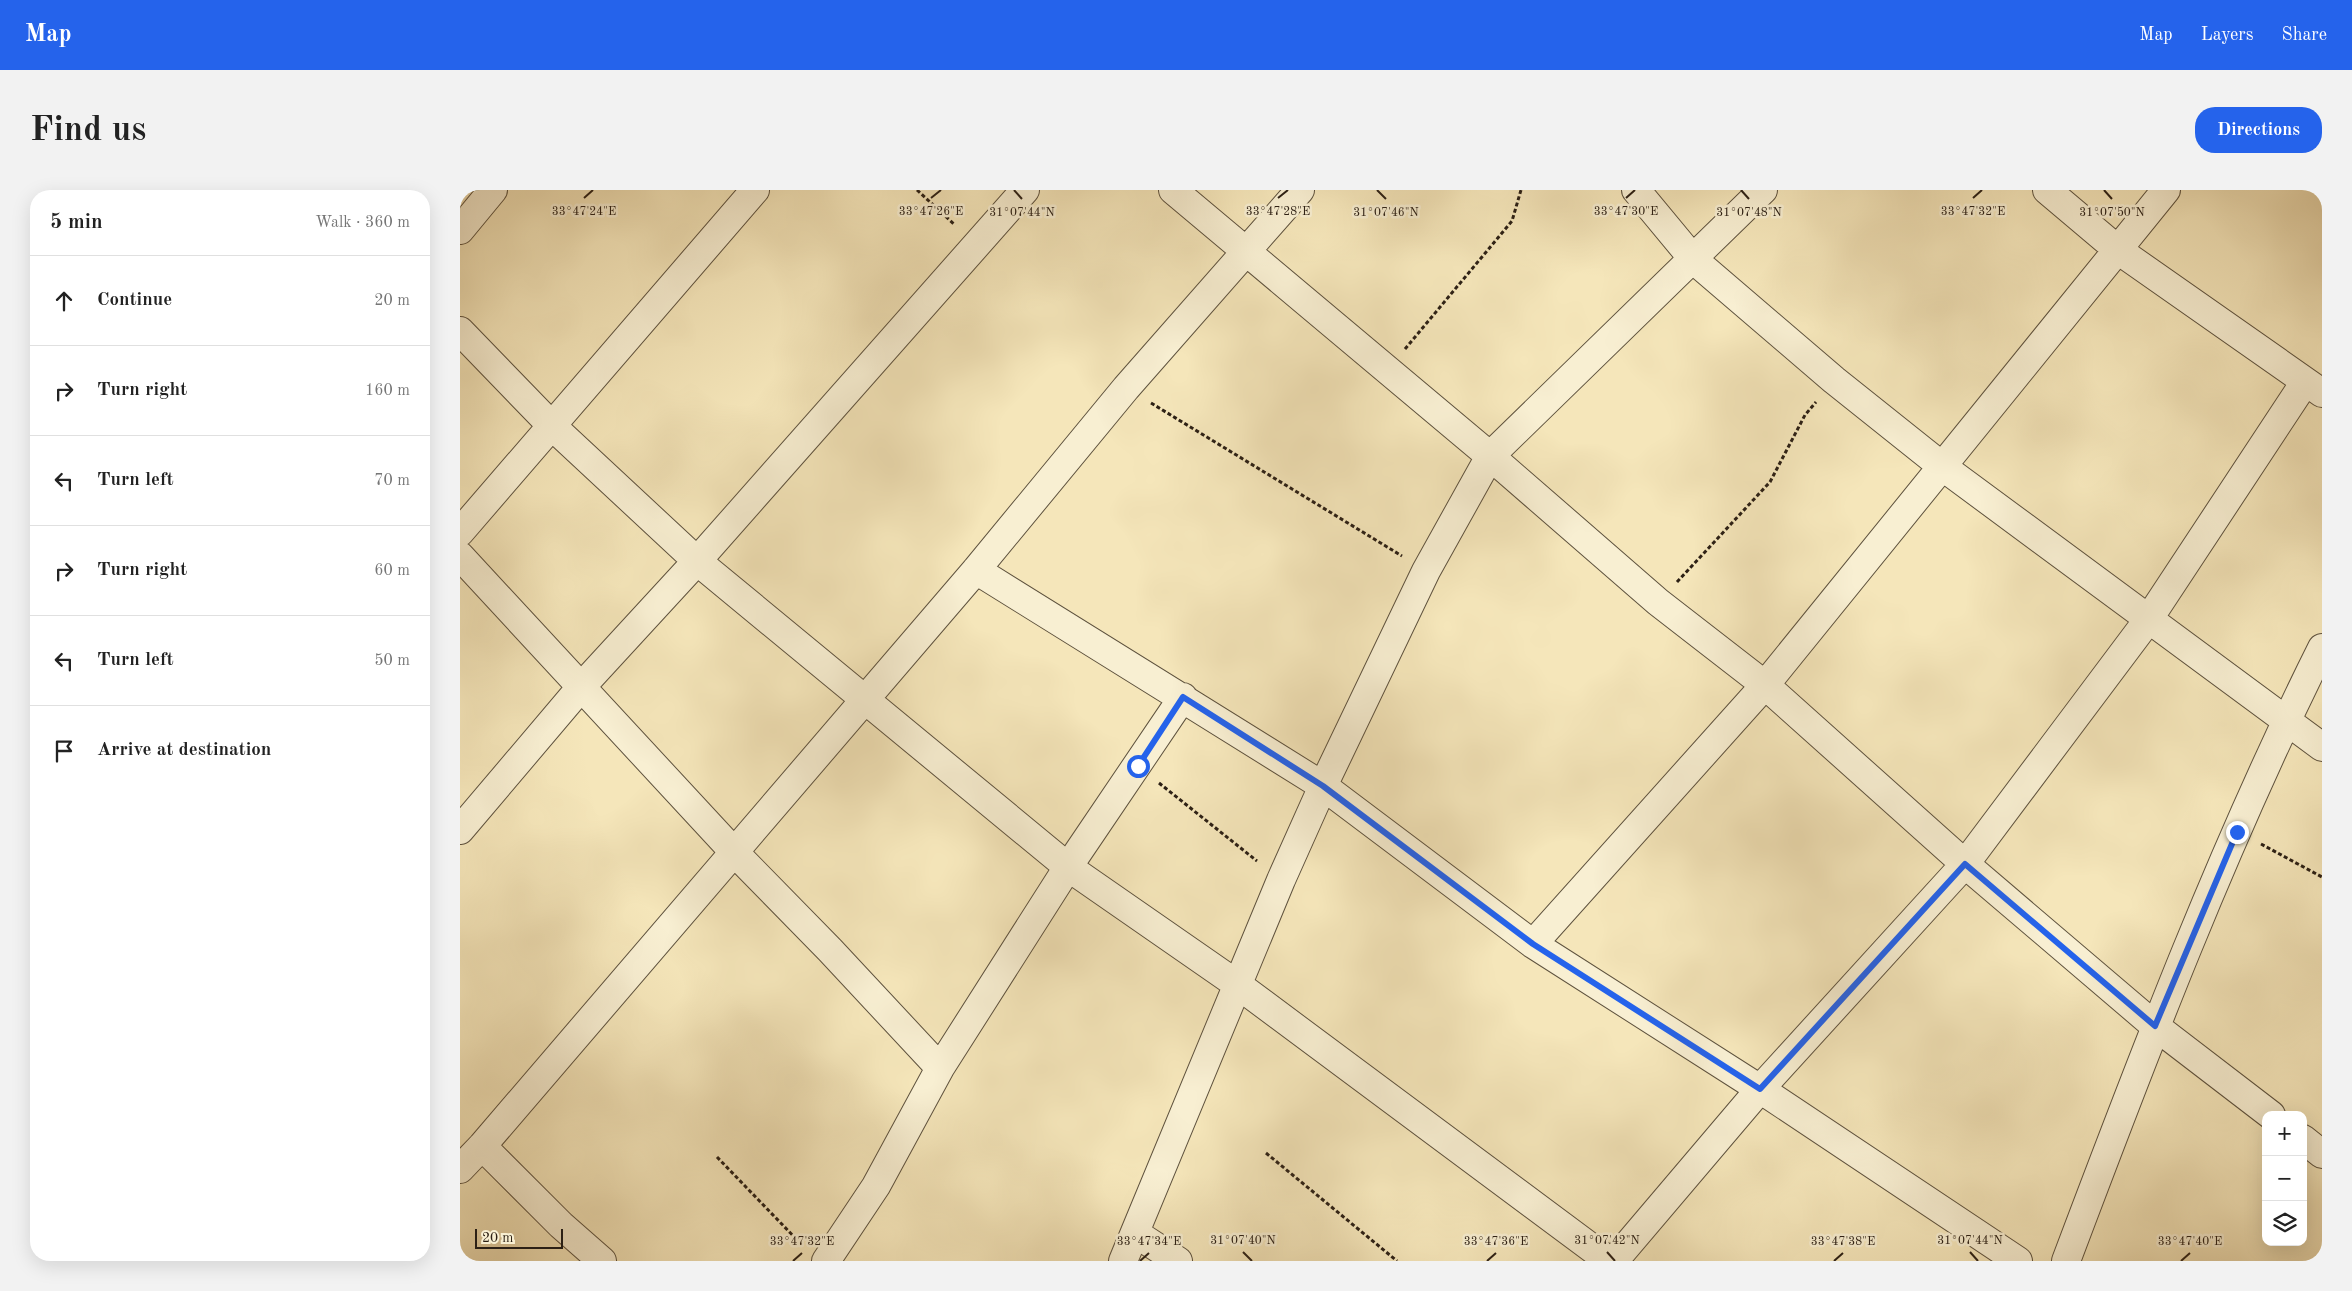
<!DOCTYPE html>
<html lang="en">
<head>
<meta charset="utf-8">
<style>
  body { margin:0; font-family:"Old Standard TT",serif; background:#f2f2f2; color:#222 }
  .controls { position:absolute; right:15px; bottom:15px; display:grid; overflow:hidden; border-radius:10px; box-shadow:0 5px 20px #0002 }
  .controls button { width:45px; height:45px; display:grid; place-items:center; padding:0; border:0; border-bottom:1px solid #e0e0e0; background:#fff; color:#222; font:25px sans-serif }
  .scale { position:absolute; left:15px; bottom:12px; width:88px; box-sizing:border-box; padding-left:5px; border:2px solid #2c2015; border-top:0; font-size:14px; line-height:18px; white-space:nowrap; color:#2c2015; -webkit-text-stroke:4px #f8efd2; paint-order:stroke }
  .stop { position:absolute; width:15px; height:15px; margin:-11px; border:4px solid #2563eb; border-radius:50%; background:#fff }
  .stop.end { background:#2563eb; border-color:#fff; box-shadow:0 1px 5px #0008 }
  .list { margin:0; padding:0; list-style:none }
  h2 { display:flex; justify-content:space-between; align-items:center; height:65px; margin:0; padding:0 20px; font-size:21px }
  h2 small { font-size:16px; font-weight:400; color:#767676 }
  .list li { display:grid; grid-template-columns:32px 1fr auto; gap:15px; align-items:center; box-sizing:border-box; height:90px; padding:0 20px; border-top:1px solid #e0e0e0 }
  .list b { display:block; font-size:19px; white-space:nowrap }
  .list em { font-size:16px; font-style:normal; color:#767676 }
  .icon { flex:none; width:28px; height:28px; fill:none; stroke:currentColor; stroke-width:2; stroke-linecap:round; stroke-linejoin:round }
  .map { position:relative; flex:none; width:1862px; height:1071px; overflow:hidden; border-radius:20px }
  header { display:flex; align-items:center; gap:30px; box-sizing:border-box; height:70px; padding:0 25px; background:#2563eb; color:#fff }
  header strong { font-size:24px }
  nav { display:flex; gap:28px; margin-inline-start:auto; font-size:18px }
  .intro { display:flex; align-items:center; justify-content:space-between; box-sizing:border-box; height:120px; padding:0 30px }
  h1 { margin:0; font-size:35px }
  .button { padding:12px 22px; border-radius:20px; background:#2563eb; color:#fff; font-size:18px; font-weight:700 }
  main { display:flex; gap:30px; padding:0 30px }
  aside { flex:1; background:#fff; border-radius:20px; box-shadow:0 5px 20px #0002 }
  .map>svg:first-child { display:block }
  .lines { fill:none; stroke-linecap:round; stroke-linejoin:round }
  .minor-casing { stroke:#5e523e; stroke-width:30 }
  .path { stroke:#2c2015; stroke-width:3; stroke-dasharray:4 2.5; stroke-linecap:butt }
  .minor { stroke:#f8efd2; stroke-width:28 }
  .route { stroke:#2563eb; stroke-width:6 }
  .ticks { fill:none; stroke:#2c2015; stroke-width:2 }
  .ticks-label { font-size:12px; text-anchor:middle; fill:#2c2015; stroke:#f8efd2; stroke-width:5; stroke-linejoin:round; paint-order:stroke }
</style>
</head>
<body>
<header>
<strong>Map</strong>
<nav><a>Map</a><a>Layers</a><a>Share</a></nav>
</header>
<div class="intro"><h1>Find us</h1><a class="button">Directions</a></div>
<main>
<aside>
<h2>5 min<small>Walk · 360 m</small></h2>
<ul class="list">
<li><svg class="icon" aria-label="ahead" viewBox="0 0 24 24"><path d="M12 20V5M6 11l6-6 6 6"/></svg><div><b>Continue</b></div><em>20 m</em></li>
<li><svg class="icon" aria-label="right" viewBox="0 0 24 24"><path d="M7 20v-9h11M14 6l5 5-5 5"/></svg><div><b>Turn right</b></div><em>160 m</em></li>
<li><svg class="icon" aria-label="left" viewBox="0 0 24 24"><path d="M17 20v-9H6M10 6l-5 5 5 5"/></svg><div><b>Turn left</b></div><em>70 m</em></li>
<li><svg class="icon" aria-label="right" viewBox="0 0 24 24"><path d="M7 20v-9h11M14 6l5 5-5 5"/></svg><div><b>Turn right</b></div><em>60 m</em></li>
<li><svg class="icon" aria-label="left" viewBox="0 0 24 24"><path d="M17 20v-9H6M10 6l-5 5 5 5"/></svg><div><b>Turn left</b></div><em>50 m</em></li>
<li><svg class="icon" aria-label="arrive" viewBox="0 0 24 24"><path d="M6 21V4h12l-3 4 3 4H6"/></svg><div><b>Arrive at destination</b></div></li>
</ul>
</aside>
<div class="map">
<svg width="1862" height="1071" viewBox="0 0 1862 1071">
  <rect width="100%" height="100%" fill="#f5e6ba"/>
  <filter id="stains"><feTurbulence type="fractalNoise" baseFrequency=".004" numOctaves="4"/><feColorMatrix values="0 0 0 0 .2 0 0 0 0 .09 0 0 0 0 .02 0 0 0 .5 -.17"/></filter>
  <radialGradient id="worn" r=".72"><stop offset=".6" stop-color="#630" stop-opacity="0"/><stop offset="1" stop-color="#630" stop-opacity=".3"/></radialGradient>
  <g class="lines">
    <defs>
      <path id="minor" d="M713,0l317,266 168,146 107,83 200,179 190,162 116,89
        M1176,0l58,70 140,120 109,87 379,280
        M1587,0l71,60 204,143
        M0,40l33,-40
        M0,141l92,95 145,135 371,306 170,118 371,276
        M0,342l295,-342
        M0,366l275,297 95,97 110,118
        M516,380l347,216 210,158 227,145 258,172
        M0,640l122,-144 115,-125 328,-371
        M1073,754l232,-259 401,-495
        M1843,949l19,15
        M22,956l79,79 41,36
        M0,979l22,-23 494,-576 150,-182 174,-198
        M675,1043l43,28
        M366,1071l50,-75 64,-118 128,-201 115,-170
        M663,1071l158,-381 42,-94 103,-215 64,-115 273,-266
        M1154,1071l146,-172 205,-225 183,-244 157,-238
        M1606,1071c78,-207 157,-415 256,-613"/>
    </defs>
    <use href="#minor" class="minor-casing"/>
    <path class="path" d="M457,0l38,35
      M945,159l107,-128 9,-31
      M691,213l251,153
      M1217,392l93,-100 35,-67 11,-13
      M699,593l98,78
      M1801,654l61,33
      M806,963l131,108
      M257,967l85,88"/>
    <use href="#minor" class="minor"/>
  </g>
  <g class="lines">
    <path class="route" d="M678,576l45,-69 140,89 210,158 227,145 205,-225 190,162 82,-194"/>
  </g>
  <path class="ticks" d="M554,0l8,9M917,0l9,9M1281,0l8,9M1644,0l8,9M124,8l9,-8M471,8l10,-8M818,8l10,-8M1166,8l9,-8M1513,8l9,-8M783,1062l9,9M1147,1062l8,9M1510,1062l8,9M333,1071l9,-8M680,1071l9,-8M1027,1071l9,-8M1374,1071l9,-8M1721,1071l9,-8"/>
  <g class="ticks-label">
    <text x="471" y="25">33°47'26"E</text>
    <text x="124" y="25">33°47'24"E</text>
    <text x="818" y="25">33°47'28"E</text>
    <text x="1166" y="25">33°47'30"E</text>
    <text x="1513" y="25">33°47'32"E</text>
    <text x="562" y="26">31°07'44"N</text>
    <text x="926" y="26">31°07'46"N</text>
    <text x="1289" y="26">31°07'48"N</text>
    <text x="1652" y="26">31°07'50"N</text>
    <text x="783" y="1054">31°07'40"N</text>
    <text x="1147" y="1054">31°07'42"N</text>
    <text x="1510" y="1054">31°07'44"N</text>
    <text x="342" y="1055">33°47'32"E</text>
    <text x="689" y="1055">33°47'34"E</text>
    <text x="1036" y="1055">33°47'36"E</text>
    <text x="1383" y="1055">33°47'38"E</text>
    <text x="1730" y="1055">33°47'40"E</text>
  </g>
  <rect width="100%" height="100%" filter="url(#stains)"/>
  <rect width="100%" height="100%" fill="url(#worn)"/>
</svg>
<div class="controls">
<button>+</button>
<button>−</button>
<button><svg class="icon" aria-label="layers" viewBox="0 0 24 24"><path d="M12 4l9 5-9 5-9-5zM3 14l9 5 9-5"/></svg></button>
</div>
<div class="scale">20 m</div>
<div class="stop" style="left:678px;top:576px"></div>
<div class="stop end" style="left:1777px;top:642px"></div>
</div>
</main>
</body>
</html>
